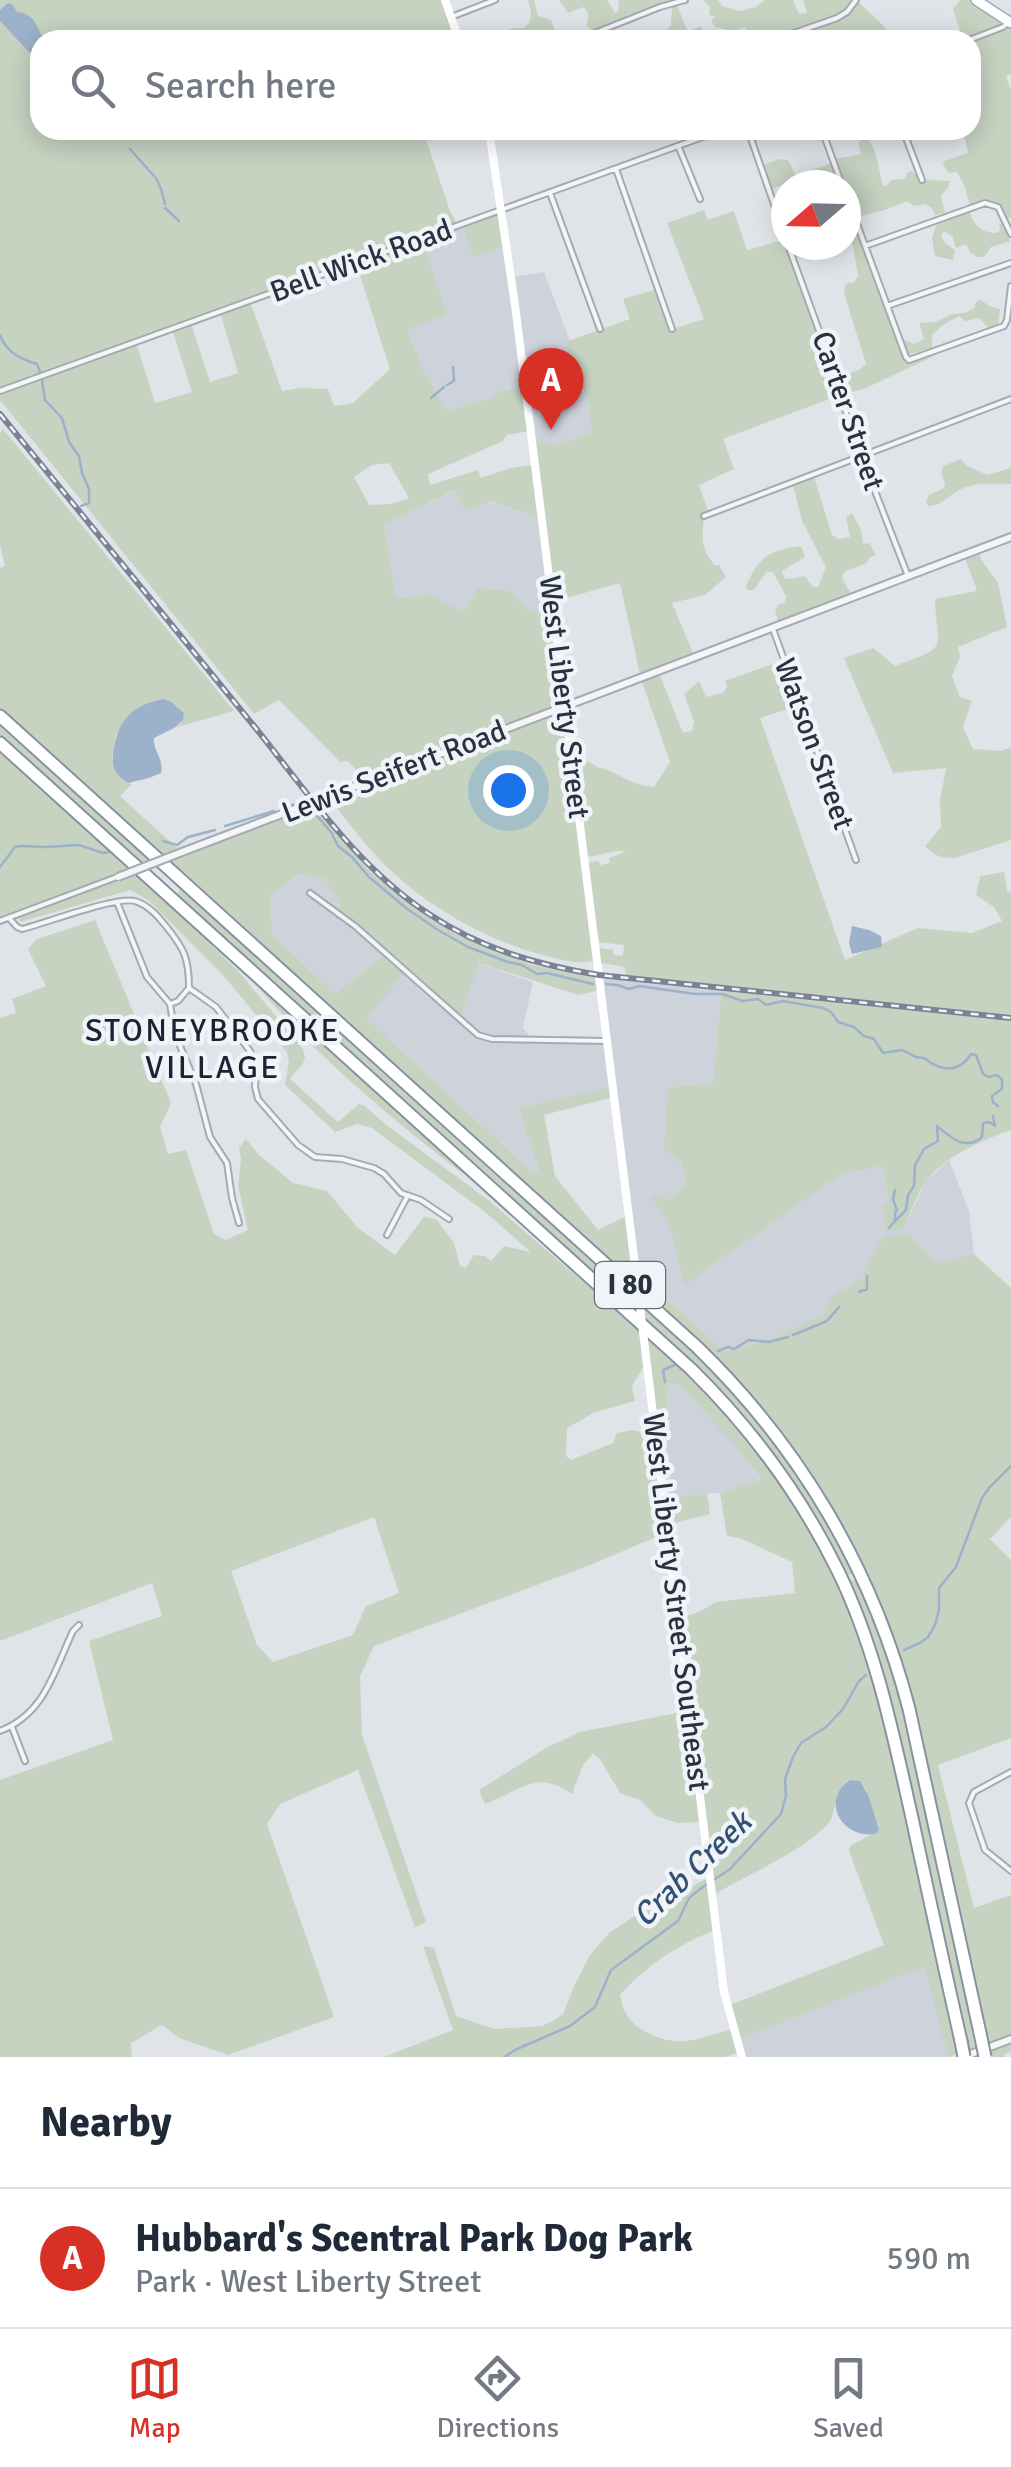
<!DOCTYPE html>
<html lang="en">
<head>
<meta charset="utf-8">
<style>
  body { margin:0; font-family:Signika,sans-serif; background:#f2f2f3; color:#1f2937 }
  .compass { position:absolute; left:771px; top:170px; width:90px; height:90px; border-radius:50%; background:#fff; box-shadow:0 5px 25px #0003; rotate:250deg }
  .you { position:absolute; left:508px; top:790px; width:35px; height:35px; margin:-25px; border:8px solid #fff; border-radius:50%; background:#1a73e8; box-shadow:0 0 0 15px #1a73e833 }
  .badge { display:grid; place-items:center; width:65px; height:65px; border-radius:50%; background:#d93025; color:#fff; font-size:32px; font-weight:700 }
  .pin { position:absolute; translate:-50% -82px; filter:drop-shadow(0 2px 5px #0008) }
  .pin::after { content:''; position:absolute; top:52px; width:35px; height:30px; background:inherit; clip-path:polygon(0 0,100% 0,50% 100%) }
  .list { margin:0; padding:0; list-style:none }
  h2 { display:flex; justify-content:space-between; align-items:center; height:130px; margin:0; padding:0 40px; font-size:42px }
  h2 small { font-size:32px; font-weight:400; color:#747a83 }
  .list li { display:grid; grid-template-columns:65px 1fr auto; gap:30px; align-items:center; box-sizing:border-box; height:140px; padding:0 40px; border-top:2px solid #e0e1e3 }
  .list b { display:block; font-size:38px; white-space:nowrap }
  .list p { margin:0; font-size:32px; white-space:nowrap; color:#747a83 }
  .list em { font-size:32px; font-style:normal; color:#747a83 }
  .icon { flex:none; width:55px; height:55px; fill:none; stroke:currentColor; stroke-width:2; stroke-linecap:round; stroke-linejoin:round }
  .map { position:relative; flex:none; width:1011px; height:2057px; overflow:hidden }
  .search { position:absolute; background:#fff; box-shadow:0 5px 25px #0003; left:30px; right:30px; top:30px; height:110px; display:flex; align-items:center; gap:25px; box-sizing:border-box; padding:0 35px; border-radius:30px; color:#747a83; font-size:38px }
  .sheet { height:270px; background:#fff }
  nav { display:flex; justify-content:space-around; align-items:center; box-sizing:border-box; height:140px; border-top:2px solid #e0e1e3; background:#fff; font-size:28px; color:#747a83 }
  nav a { display:grid; justify-items:center; gap:5px }
  nav .on { color:#d93025 }
  .map>svg:first-child { display:block }
  .built { fill:#ced3db }
  .green { fill:#c6d3c1; fill-rule:evenodd }
  .water { fill:#9bb2ca }
  .lines { fill:none; stroke-linecap:round; stroke-linejoin:round }
  .stream { stroke:#9bb2ca; stroke-width:2.5 }
  .minor-casing { stroke:#a5abb3; stroke-width:8 }
  .tertiary-casing { stroke:#a5abb3; stroke-width:10 }
  .primary-casing { stroke:#9fa8b5; stroke-width:12 }
  .motorway-casing { stroke:#8791a0; stroke-width:15 }
  .minor { stroke:#f3f5f7; stroke-width:4 }
  .tertiary { stroke:#f3f5f7; stroke-width:6 }
  .secondary { stroke:#fff; stroke-width:8 }
  .primary { stroke:#fff; stroke-width:9 }
  .motorway { stroke:#fff; stroke-width:11 }
  .rail-casing { stroke:#798393; stroke-width:6 }
  .rail { stroke:#f0f3f7; stroke-width:2.5; stroke-dasharray:8; stroke-linecap:butt }
  .tertiary-bridge-casing { stroke:#a5abb3; stroke-width:10; stroke-linecap:butt }
  .motorway-bridge-casing { stroke:#8791a0; stroke-width:15; stroke-linecap:butt }
  .tertiary-bridge { stroke:#f3f5f7; stroke-width:6 }
  .secondary-bridge { stroke:#fff; stroke-width:8 }
  .motorway-bridge { stroke:#fff; stroke-width:11 }
  .labels { text-anchor:middle; dominant-baseline:central; stroke-width:9; stroke-linejoin:round; paint-order:stroke }
  .shield { fill:#f0f3f7; stroke:#646c78; stroke-width:2.5 }
  .shield-label { font-size:28px; font-weight:bold; fill:#283241 }
  .street-label { font-size:30px; fill:#283241; stroke:#f0f3f7 }
  .neighbourhood-label { font-size:32px; letter-spacing:2.5px; fill:#1b2332; stroke:#f0f3f7 }
  .water-label { font-size:32px; font-style:italic; fill:#325175; stroke:#f0f3f7 }
</style>
</head>
<body>
<div class="map">
<svg width="1011" height="2057" viewBox="0 0 1011 2057">
  <rect width="100%" height="100%" fill="#e0e4e9"/>
  <path class="built" d="M502,210l10,67 32,-5 26,69 -4,2 23,63 2,26 -29,12 -30,-2 -7,-53 -23,1 -14,9 -40,11 -25,-41 -15,-40 39,-15 -25,-75z
    M456,490l85,29 13,96 -27,-5 -16,-19 -32,-3 -16,24 -32,-17 -35,2 -12,-72z
    M299,874l25,5 17,23 45,52 -51,40 -63,-60 -1,-39z
    M478,963l55,19 -10,46 10,12 73,1 -7,-63 122,13 -8,93 -45,3 13,76 6,19 -16,17 -20,-2 16,22 10,27 7,38 156,-109 42,-9 7,35 -5,6 20,21 21,-45 24,-23 20,51 5,43 -37,10 -27,-29h-25l-21,35 -1,7 -31,19 -8,18 -56,26 -44,11 -85,-77 -26,-186 -93,20 19,65h-6l-166,-154 38,-48z
    M668,1384h13l62,71 18,26 -41,12 -53,4 -5,-49 4,-1z
    M926,1965l22,92h-203l-6,-17z"/>
  <path class="green" d="M0,0h445l14,40h-419v90h383l27,81 8,15 -36,13 25,75 -39,16 15,39 25,41 40,-11 14,-9 23,-1 5,42 -23,4 -4,6 -75,33 2,11 48,-15 3,8 30,-10 23,-3 -2,-23 30,2 29,-12 -2,-26 -24,-64 65,-23 -7,-20 35,-10 14,40 32,-10 -37,-96 37,-13 4,10 26,-9 13,39 39,-11v6l3,1 53,-1 -40,14 -9,-4 43,125c10,-7 23,-8 30,-16l-22,-71 1,-9 9,-2 4,-6 -5,-31 -2,-2 -5,1 1,-39 58,155 11,1 20,-6 -72,34 -24,6 -117,44 11,30 -35,16 10,29 -5,2c-2,24 -4,29 10,49h5l7,12 -21,18 -33,8 23,55 -36,15 24,60 9,-2 2,-10 -10,-27 15,-13 7,16 17,-4 4,-6 -2,-6 59,-21 16,45 -40,13 85,242 73,-32 54,5 30,-12 -8,-14 -18,-12 4,-19 24,-4 3,19 4,2v125l-385,-39 -1,-12 -24,-4 -2,-15 14,2 1,5 9,1 1,-11 -27,-3 -9,-79 10,-2 2,4 10,-2 -1,-5 16,-6c-13,-4 -25,6 -38,4l-13,-108 8,11c6,1 10,5 15,8 2,1 5,1 8,2 18,7 27,16 49,18l16,-25 -29,-83 -21,-96 -68,19 -11,-83 -51,-18 -25,9 -10,-20 -71,35 12,72 35,-2 32,17 15,-24 34,3 15,19 27,5 11,93 -195,71 -13,-8 -9,-10 -8,1 -3,-3 -58,-59 -25,14 -254,-314v-9l23,-10 -23,8zM356,263l34,106 -37,34 -19,3 -6,-17 -27,-1 -19,3 -32,-90zM220,312l18,61 -28,9 -19,-59zM172,329l20,63 -37,11 -19,-61zM389,463l20,35 -18,6 -22,1 -15,-28 18,-12z
    M527,0h7l4,16 13,4 8,20h-57c5,-14 10,-12 21,-12 11,-7 9,-18 4,-28z
    M559,0h48l8,13 3,-2 1,-11h51l-23,11 -19,3 -8,10 -25,7 -8,-4c-1,-8 5,-13 -4,-20l-15,6z
    M703,0h15l4,6 17,5 17,-4 9,-7h28l6,14 8,-1 -4,-13h53l31,29 -29,11h-64l-3,-6 -17,6h-21l-8,-13 -12,4 -18,-4 -4,-6 4,-5 -6,-1 1,-9z
    M960,0h16l27,17 -5,9 -8,4 21,-7v51l-5,2 5,14v127l-6,3 -7,-13 -8,-4 -20,4 -5,-20 -8,-15 -8,1 -6,-8 1,-4 24,-8 -5,-23h8v-90h-8l-10,-31z
    M677,5l9,23 3,3 12,-5 5,14h-45l-2,-3 12,-12 1,-18z
    M866,137c13,14 12,32 17,49h3l5,-6 13,-1 4,-7 4,-1 8,8 29,2v5l-8,10 4,17 -10,2 -3,-7 -7,-4 -11,2 -7,-5 -22,9 -28,7 -22,-58 26,-5 -3,-11z
    M779,159l9,1 8,16 36,-13 8,22h-45l-2,-3 -23,7 -7,-24z
    M970,213c5,14 12,20 27,20l3,-3 -1,-7 5,1 6,17 -19,6 -7,10h-7l-7,-5 -4,-8 -10,4 -3,-11 -9,-6 -3,5 5,8 9,6 -2,10 -18,-4 -3,-18 4,-12 22,-11z
    M496,216l3,1 4,29 -30,11 -10,-29z
    M981,300l8,6 11,3c-1,10 0,16 -9,22l-12,-13 -14,3 -6,-5 -16,9 -11,10v13l-22,6 -7,-11 2,-3 9,4 10,-5 -5,-16 17,-1 15,-8 14,-1 9,-5 2,-6z
    M3,429l231,282 -60,17 7,-5v-12l-15,-12 -13,2 -37,34 -4,24 16,24 4,1 -12,12 60,55 -17,6 -163,-148v-141l5,-2 -5,-21v-112z
    M961,459l6,7 20,9 24,-7v16c-18,0 -36,-2 -52,6 -12,6 -16,15 -30,16l-3,-4 3,-7 15,-7 1,-5 -4,-10 2,-7z
    M814,477l18,58 6,4 12,-2 -4,-20 6,-4 9,17 2,14 6,-1 7,12 -7,3 -2,5 -23,9 -2,6 9,16 -70,27 -3,-1 -3,-10 3,-5 7,-3 1,-6 -13,-24h-7l-12,18h-7l-1,-4c12,-29 24,-36 55,-40l4,11 -23,14 2,7 6,1 15,-3 8,11h5l8,-20 -24,-46 -9,-36z
    M978,550l4,11 16,22 9,44 -49,20 2,10 -8,19 8,21 12,4 -9,26 10,22 28,2 10,-4v93l-56,18c-15,0 -20,-2 -30,-12l16,-19 -1,-26 6,-33 -53,5 -49,-115 29,-10 22,18c56,-21 42,-14 40,-67l42,-8 -13,-36z
    M560,714l6,29 27,218c-13,3 -26,0 -39,-3 -60,-14 -119,-46 -164,-88 -21,-19 -38,-44 -57,-66l6,-6 20,-4 13,-10z
    M0,720l156,140 -14,5 -142,-126z
    M0,749l131,120 -131,49z
    M313,803l55,66 56,46 32,19 76,31 67,13 2,12 -23,5 -99,-32 -20,57 -54,-48 -38,47 166,154 6,-1 -20,-64 94,-21 1,10 -70,18 11,61 43,54 27,-13 8,65 -465,-421zM299,874l25,5 16,23 -1,12 47,40 -51,40 -63,-60 -1,-39z
    M137,873l101,98 63,75c10,17 -2,20 -11,33l48,43 21,-18 6,2 20,18 102,75 152,131 5,36 -12,20 3,15 -40,11 -28,16 -1,28 5,4 42,-17 4,-10 15,-3 10,2c8,11 4,26 13,37h5l8,63 -78,33 -216,81 -14,30 2,59 64,187 -11,5 -57,-157 -78,34 -13,20 67,193 -106,38 -49,-17 -17,-13 -31,18 1,14h-132v-277l113,-40 -24,-99 73,-25 -10,-33 -152,58v-623l16,-5 -4,-14 34,-13 -18,-37 9,-10 58,-19 76,183 -11,24 8,27 18,-4 28,84 12,6 22,-10 -10,-44 3,-26 -2,-12 7,-9 13,16 34,28 34,8 30,36 38,28 29,-38 12,2 18,24 6,23 6,2 8,-13 11,1 6,5 13,-15 27,6 -46,-40 -113,-84 -15,-4 -22,8 -50,-47 4,-24 -2,-9 -65,-78 -74,-74 -18,-10 -110,32 -1,-4zM374,1517l25,76 -33,13 -13,29 -80,27 -16,-17 -26,-74z
    M179,890l9,3 446,400 3,23 -461,-421z
    M254,978l231,210 -1,1c-83,-61 -166,-130 -232,-209z
    M721,991l290,30v109c-30,11 -69,27 -87,55 -9,13 -14,29 -20,43l-19,4 -1,-26 5,-6 -7,-34 -42,9 -156,110c-10,-40 -8,-54 -34,-89l21,3 16,-17 -6,-19 -17,-14 4,-62 45,-3z
    M884,1235h26l27,28 37,-9 37,34v229l-21,22 21,21v178l-73,27 36,143 37,-13v156l-7,3 1,3h-20l-85,-396 -28,-75 -41,-79 -33,-52 -63,-77 -94,-88 -2,-16 85,77 44,-11 56,-26 8,-18 31,-19 1,-7z
    M643,1301l96,92 81,110 35,71 -7,1 -6,-6 -42,-71 -155,-176z
    M647,1337c99,77 174,191 216,309 20,55 31,113 43,170 17,79 35,159 52,238l-10,3 -23,-91 -186,74 -9,-35 154,-60 -35,-94 1,-5 29,-16 -14,-41 -11,-9h-4c-21,14 -10,34 -25,47 -30,28 -74,46 -110,67l-34,-276 20,-7 15,-9 79,-9 -3,-31 -50,-23 -15,-3 -7,-43 41,-13 -18,-25 -63,-71 -12,1 -2,63h-4v3z
    M707,1494l3,20 -39,10 -4,-27z
    M850,1580l7,1 4,4 38,99 77,351 -3,2 2,11 -6,2 -2,-11 -4,1 -66,-307 -48,-151z
    M687,1711l13,111 -22,1 -22,-7 -16,-16 -20,-7 -20,-34 -7,-5 -10,11 -11,29c-37,-26 -51,-3 -87,10l-6,-14 67,-42 34,-16z
    M706,1879l7,52c-37,15 -66,34 -93,64 3,17 10,29 26,37 33,17 49,7 84,-2l7,23 -12,4h-341l69,-27 -30,-84 11,2 22,68 38,13 48,-3 11,-5 10,-7 11,-28 16,-31 19,-22 30,-20z"/>
  <path class="water" d="M8,3l5,2 4,7c17,1 20,15 27,28h-4v8l-9,5 -3,-2 -28,-30v-11z
    M163,699c9,1 14,9 21,14l-1,7 -9,8 -20,10c-1,14 10,20 7,35l-12,5 -21,5c-15,-10 -17,-17 -14,-35 5,-29 19,-43 49,-49z
    M852,926l17,4 12,6 1,11 -30,7 -3,-11z
    M850,1780l10,1 9,16 10,33 -4,4c-32,5 -56,-33 -25,-54z"/>
  <g class="lines">
    <path class="stream" d="M34,55l6,6
      M130,149l24,27
      M156,178l5,11 4,15
      M165,208l14,13
      M0,335c6,17 20,24 37,29l3,8
      M42,380l3,20 17,18 7,24 10,14 3,17 7,16v14l-8,3
      M447,385l7,-4 -1,-14
      M431,398l13,-11
      M292,805l9,-3
      M282,809l5,-2
      M311,809l20,23 7,14 14,11 17,20 37,31 32,22 30,17 40,15 14,3 15,9 10,-1 46,11
      M225,826l49,-15
      M163,841l14,4 11,-8 27,-7
      M0,867l15,-20 6,-1 24,1 34,-2 24,8 6,-1
      M606,984l11,1 12,4 10,-3 56,8h27l21,7 15,-2 8,6 17,-4 40,7 8,4 7,10 16,5 10,9 10,3 9,14 19,-3 14,7 8,1c16,13 35,16 47,-4l5,1 7,19 6,3 8,-2 5,4v10l-10,7 1,6 5,4
      M895,1221l11,-11 2,-15 6,-9 1,-21 9,-16 14,-8 -1,-15c12,10 28,26 45,11l1,-14 6,-1 6,4 -2,-10
      M889,1228l6,-7v-8l2,-3 -4,-11 2,-9
      M859,1292l8,-3v-13
      M793,1335l34,-14 12,-14
      M718,1351l10,-4 6,2 15,-9 20,2 19,-5
      M665,1382l-2,-12 14,-6
      M904,1650l16,-7 8,-6 7,-12 4,-15v-22l17,-21 26,-69 7,-10 22,-22
      M715,1879l15,-10 51,-55 5,-18 -1,-17 8,-22 8,-14 25,-16 17,-18 16,-28 7,-6
      M504,2057l13,-8 53,-23 25,-19 16,-37 67,-49 11,-23 19,-15"/>
    <defs>
      <path id="minor" d="M451,17l44,-17
        M577,40l83,-33 25,-7
        M774,40l63,-22 10,-6 9,-12
        M969,40l34,-13 6,-5
        M748,130l38,109
        M822,130l20,55
        M903,130l19,50
        M679,148l21,51
        M616,169l56,160
        M550,193l50,136
        M846,194l60,163 3,3 95,-34 3,-6 4,-34
        M788,245l33,91 33,101 54,139
        M865,246l120,-43 13,4 13,27
        M887,306l124,-43
        M0,391l722,-261
        M704,516l307,-117
        M773,629l83,231
        M310,893l45,33 123,109 14,4 115,2
        M117,902l30,75 23,27 5,30 21,50 14,53 17,26 5,35 7,25
        M9,918l8,9 5,2c24,-6 94,-33 113,-28 13,4 22,14 30,24 19,23 24,33 24,63l27,19 34,44 6,17 -1,19 3,12 40,46 17,12 27,2 32,9 10,6 17,19 20,7 28,19
        M0,921l117,-44
        M170,1004l8,-3 11,-13
        M387,1235l20,-38
        M12,1727l13,34
        M0,1731c45,-17 54,-60 73,-100l6,-6
        M1011,1772l-37,20 -5,11 16,47 26,21"/>
      <path id="tertiary" d="M182,852l829,-315
        M963,2057l48,-18"/>
      <path id="primary" d="M976,0l35,23"/>
      <path id="motorway" d="M0,716l697,631c103,100 176,223 212,362l71,324
        M0,743l691,626c59,58 110,127 147,202 38,78 55,163 74,247 16,74 32,149 49,223"/>
    </defs>
    <use href="#minor" class="minor-casing"/>
    <use href="#tertiary" class="tertiary-casing"/>
    <use href="#primary" class="primary-casing"/>
    <use href="#motorway" class="motorway-casing"/>
    <use href="#minor" class="minor"/>
    <use href="#tertiary" class="tertiary"/>
    <path class="secondary" d="M445,0l14,40
      M489,130l26,175 120,960
      M646,1357l78,635 18,65"/>
    <use href="#primary" class="primary"/>
    <use href="#motorway" class="motorway"/>
    <defs>
      <path id="rail" d="M0,414c85,104 169,208 254,312 53,66 104,142 175,188 52,35 109,51 170,61l412,43"/>
    </defs>
    <use href="#rail" class="rail-casing"/>
    <use href="#rail" class="rail"/>
    <defs>
      <path id="tertiary-bridge" d="M118,877l64,-25"/>
      <path id="motorway-bridge" d="M980,2033l5,24
        M961,2041l3,16"/>
    </defs>
    <use href="#tertiary-bridge" class="tertiary-bridge-casing"/>
    <use href="#motorway-bridge" class="motorway-bridge-casing"/>
    <use href="#tertiary-bridge" class="tertiary-bridge"/>
    <path class="secondary-bridge" d="M635,1265l11,92"/>
    <use href="#motorway-bridge" class="motorway-bridge"/>
  </g>
  <g class="labels">
    <rect class="shield" x="595" y="1262" width="70" height="46" rx="8"/>
    <g class="shield-label">
      <text x="630" y="1285">I 80</text>
    </g>
    <g class="street-label">
      <text transform="translate(361 261) rotate(-20)">Bell Wick Road</text>
      <text transform="translate(848 411) rotate(71)">Carter Street</text>
      <text transform="translate(564 697) rotate(83)">West Liberty Street</text>
      <text transform="translate(814 744) rotate(70)">Watson Street</text>
      <text transform="translate(394 772) rotate(-21)">Lewis Seifert Road</text>
      <text transform="translate(676 1602) rotate(83)">West Liberty Street Southeast</text>
    </g>
    <g class="neighbourhood-label">
      <text x="213" y="1030">STONEYBROOKE<tspan x="213" dy="37">VILLAGE</tspan></text>
    </g>
    <g class="water-label">
      <text transform="translate(692 1869) rotate(-44)">Crab Creek</text>
    </g>
  </g>
</svg>
<svg class="compass" viewBox="-18 -18 36 36"><path d="M0-13l5 13h-10z" fill="#e53935"/><path d="M0 13l5-13h-10z" fill="#747a83"/></svg>
<div class="you"></div>
<div class="pin badge" style="left:551px;top:430px">A</div>
<div class="search"><svg class="icon" aria-label="search" viewBox="0 0 24 24"><circle cx="10" cy="10" r="6"/><path d="M15 15l6 6"/></svg>Search here</div>
</div>
<section class="sheet">
<h2>Nearby<small></small></h2>
<ul class="list">
<li><span class="badge">A</span><div><b>Hubbard's Scentral Park Dog Park</b><p>Park · West Liberty Street</p></div><em>590 m</em></li>
</ul>
</section>
<nav>
<a class="on"><svg class="icon" aria-label="map" viewBox="0 0 24 24"><path d="M3 6l6-2 6 2 6-2v14l-6 2-6-2-6 2zM9 4v14M15 6v14"/></svg>Map</a>
<a><svg class="icon" aria-label="directions" viewBox="0 0 24 24"><path d="M12 3l9 9-9 9-9-9zM9 14v-3h6M13 9l2 2-2 2"/></svg>Directions</a>
<a><svg class="icon" aria-label="saved" viewBox="0 0 24 24"><path d="M7 4h10v16l-5-4-5 4z"/></svg>Saved</a>
</nav>
</body>
</html>
